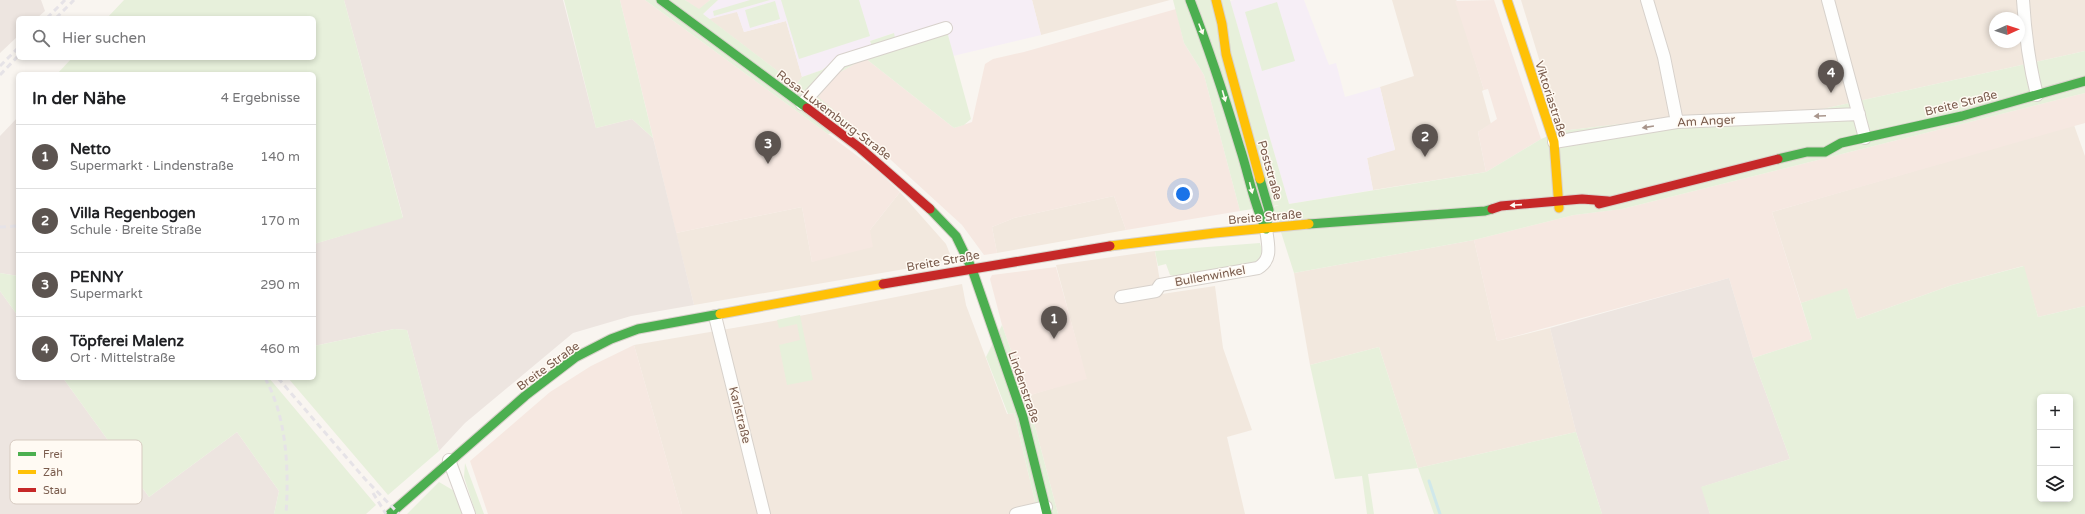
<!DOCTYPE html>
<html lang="de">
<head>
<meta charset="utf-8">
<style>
  body { margin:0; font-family:"Varela Round",sans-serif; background:#f2f2f2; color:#202124 }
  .controls { position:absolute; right:12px; bottom:12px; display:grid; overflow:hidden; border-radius:6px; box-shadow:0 2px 6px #0003 }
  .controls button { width:36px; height:36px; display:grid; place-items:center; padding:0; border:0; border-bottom:1px solid #e0e0e0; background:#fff; color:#202124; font:20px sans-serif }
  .compass { position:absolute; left:1989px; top:12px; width:36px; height:36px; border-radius:50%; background:#fff; box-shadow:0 2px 6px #0003; rotate:87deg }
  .you { position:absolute; left:1183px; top:194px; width:14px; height:14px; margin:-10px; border:3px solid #fff; border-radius:50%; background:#1a73e8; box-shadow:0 0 0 6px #1a73e833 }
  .badge { display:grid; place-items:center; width:26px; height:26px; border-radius:50%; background:#5c5450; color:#fff; font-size:13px; font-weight:700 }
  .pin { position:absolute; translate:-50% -33px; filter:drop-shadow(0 1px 2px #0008) }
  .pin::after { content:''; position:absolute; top:21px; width:14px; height:12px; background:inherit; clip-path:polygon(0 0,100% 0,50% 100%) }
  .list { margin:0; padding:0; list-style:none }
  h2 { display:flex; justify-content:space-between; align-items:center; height:52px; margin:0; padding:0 16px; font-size:17px }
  h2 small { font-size:13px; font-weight:400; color:#757577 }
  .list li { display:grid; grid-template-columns:26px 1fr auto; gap:12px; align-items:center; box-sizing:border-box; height:64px; padding:0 16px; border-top:1px solid #e0e0e0 }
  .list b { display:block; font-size:15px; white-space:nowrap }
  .list p { margin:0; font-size:13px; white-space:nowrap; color:#757577 }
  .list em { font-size:13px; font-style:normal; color:#757577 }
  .icon { flex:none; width:22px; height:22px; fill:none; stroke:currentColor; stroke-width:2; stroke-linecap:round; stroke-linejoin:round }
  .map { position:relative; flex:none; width:2085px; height:514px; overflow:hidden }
  .search { position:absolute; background:#fff; box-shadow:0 2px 6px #0003; left:16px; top:16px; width:300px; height:44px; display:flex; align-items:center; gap:10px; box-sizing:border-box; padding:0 14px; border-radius:6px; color:#757577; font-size:15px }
  .panel { position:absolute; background:#fff; box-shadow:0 2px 6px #0003; left:16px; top:72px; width:300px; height:308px; border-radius:6px }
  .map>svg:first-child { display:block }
  .residential { fill:#f2e8de; fill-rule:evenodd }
  .commercial { fill:#f6e8e1 }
  .industrial { fill:#ede5e0 }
  .education { fill:#f6eef6 }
  .green { fill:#e7f0db; fill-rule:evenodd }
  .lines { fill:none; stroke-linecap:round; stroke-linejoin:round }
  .stream { stroke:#d0e8ea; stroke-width:3 }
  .street-casing { stroke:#d7d1cb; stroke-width:14 }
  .fast-casing { stroke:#d9d2cb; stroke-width:11 }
  .slow-casing { stroke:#d9d2cb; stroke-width:11 }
  .jam-casing { stroke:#d9d2cb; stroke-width:11 }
  .street { stroke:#fefefd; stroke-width:12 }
  .fast { stroke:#4caf50; stroke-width:9 }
  .slow { stroke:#ffc107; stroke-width:9 }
  .jam { stroke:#c62828; stroke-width:9 }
  .rail { stroke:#e6e3e7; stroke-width:3; stroke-dasharray:6 4; stroke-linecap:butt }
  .oneway { fill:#fffaf3 }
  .oneway2 { fill:#a8958b }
  .labels { text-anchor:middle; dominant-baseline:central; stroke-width:3; stroke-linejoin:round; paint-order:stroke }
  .street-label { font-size:12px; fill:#7a5c4d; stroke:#fffaf3 }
  .key { fill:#fffaf3; stroke:#d7cbc1; stroke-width:1 }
  .key-label { font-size:11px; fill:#7a5c4d }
</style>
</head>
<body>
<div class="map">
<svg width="2085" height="514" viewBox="0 0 2085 514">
  <rect width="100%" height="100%" fill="#f9f5f0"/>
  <path class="residential" d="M1032,0h138l-129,35z
    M1392,0h65l-1,1 28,89 -2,1 9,33 -13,8 8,40 -113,18 -6,-32 28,-9 -15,-62 34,-11z
    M1521,0h564v51l-276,61 -130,5 -118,14zM1995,18h24v24h-24z
    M737,11l7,21 42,-11 16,56 -6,8 -87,-66z
    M2074,125l11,31v150l-47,11 -15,-51 -71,19 -95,34 -10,-30 -46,14 -29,-91z
    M900,192l46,52 4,10 -4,5 -12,5 -240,41 -18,-72 126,-26 10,55 58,-32z
    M1114,196l12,34 -129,23 -5,-26 22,-9z
    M1474,240l23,101 53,-13 26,104 -158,36 -39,-121 -69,18 -16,-92z
    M1155,251l7,43 53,-8 8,62 29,82 -25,7 18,77h-187l-31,-118 59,-18 -30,-113z
    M962,284l4,21 41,109 7,-1 24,101h-356l-48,-169 140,-24z"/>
  <path class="commercial" d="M620,0h25l183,134 52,39 20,19 -30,38 3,17 -61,15 -10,-55 -126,26z
    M685,0h25l-11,10z
    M1494,0l47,139 -55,33 -8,-40 19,-13 -9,-30 -4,1 -29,-89z
    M1176,9l8,34 20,32 36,136 -114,19 -12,-34 -100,22 -22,9 5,26 -13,2 -22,-30 -106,-97 -39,-30 18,-23 30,-17 89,70 18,-6 13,-58 8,-5 31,-7z
    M2085,93v30l-313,89 40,127 -59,19 -24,-80 -232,63 -23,-101 100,-25 48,-6z
    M1056,267l31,112 -60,17 -25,-71 -12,-46 2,-4z
    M634,345l48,169h-194l-18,-53 80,-69 41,-26z"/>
  <path class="industrial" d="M0,0h41l4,11 -8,7h-19v18l-18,17z
    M344,0h219l33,128 36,-9 21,19 41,167 -63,11 -58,17 -108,90 -26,28 -32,-121 -13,-1 -80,17v-102l89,-27z
    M18,117v159l-18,-3v-137z
    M1729,278l24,80 37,101 -88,28 8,27h-108l-26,-82 -26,-104z
    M0,291l18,25v62h45l86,119 88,-65 42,59 -5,23h-274z"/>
  <path class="education" d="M718,0h314l9,35 -88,21 -7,-28 -51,10 -2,-5 -23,8 2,5 -35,13 -15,11 -20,7 -16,-56 -42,11 -7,-20 -28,7 -6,-5z
    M1235,0h69l25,65 7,-2 9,34 35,-10 15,63 -28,8 6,32 -84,14 -59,-203z"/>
  <path class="green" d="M124,0h220l59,218 -89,26v-170h-257l15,-16h242v-40h-207z
    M564,0h56l33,138 -21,-19 -36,9z
    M645,0h40l14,9 11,-9h8l-15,14 93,71 6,-8 20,-7 15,-11 35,-13 -2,-5 24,-8 1,5 50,-14 26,95 -7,6 -10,3 -89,-70 -30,17 -17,22 38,31 -28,6z
    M750,0h20l-56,16 -1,-5z
    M781,0h78l11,36 -71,23z
    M1173,0h57l59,204 197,-32 55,-33 20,-8 118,-14 130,-5 276,-61v42l-463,116 -48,6 -100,25 -180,33 -21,-66 6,-2 -39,6 -36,-136 -20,-32z
    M775,1l5,18 -30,9 -5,-18z
    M1277,2l18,59 -33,10 -17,-59z
    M1260,243l3,11 -7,11 -79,12 -7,-2 -4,-11 -8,2 -3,-15z
    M2024,266l14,51 47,-11v208h-375l-9,-27 89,-28 -37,-101 59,-19 -11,-36 46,-15 10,31 95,-34zM2040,397h30v102h-30z
    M0,273l18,3v40l-18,-25z
    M800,315l13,65 -26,5 -8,-40 21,-5 -3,-16 -18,4 -2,-8z
    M1002,325l25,71 31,118h-20l-24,-101 -6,1 -22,-57z
    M394,329l13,1 32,121 -51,44 -100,-117h26v-32z
    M1379,347l39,121 158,-36 26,82h-168l-16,-46 -50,6 6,40h-7l-5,-38 -27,3 -25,-114z
    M63,378h206l107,127 -10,9h-92l5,-23 -42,-59 -88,65z
    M465,463l19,51h-8l-12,-37z
    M439,482l17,10 9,22h-58z"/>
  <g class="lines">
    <path class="stream" d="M1429,481l11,33"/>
    <defs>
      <path id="street" d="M1647,0l17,57 13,65
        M1828,0l37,138
        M2023,0c2,33 6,64 14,95
        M802,104l39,-43 105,-33
        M1554,142l123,-20 182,-8
        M1121,297l35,-6 4,-6 98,-17c15,-9 10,-23 8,-39
        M715,316l49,198
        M449,460l20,54
        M1016,514l30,-7"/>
      <path id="fast" d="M661,0l146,108
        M1190,0c19,49 35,98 50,148 9,27 13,55 26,81
        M1778,159l29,-7h18l16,-9 121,-27 123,-35
        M1260,179l9,31 -3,19
        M930,209l26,27 16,33 51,148 24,97
        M1309,224l176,-13 7,-2
        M390,514l135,-118 51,-39 35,-18 27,-10 82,-15"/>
      <path id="slow" d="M1216,0l6,24 4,30 34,125
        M1507,0l47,142 5,66
        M1110,246l105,-13 94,-9
        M720,314l163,-30"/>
      <path id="jam" d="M807,108l53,40 70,61
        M1599,204l179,-45
        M1492,209l9,-3 81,-7 26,2
        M883,284l227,-38"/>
    </defs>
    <use href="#street" class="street-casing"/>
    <use href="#fast" class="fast-casing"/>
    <use href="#slow" class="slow-casing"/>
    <use href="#jam" class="jam-casing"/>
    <use href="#street" class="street"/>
    <use href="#fast" class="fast"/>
    <use href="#slow" class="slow"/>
    <use href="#jam" class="jam"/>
    <path class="rail" d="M47,18l18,-18
      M56,18l18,-18
      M0,66l18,-18
      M0,75l18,-19
      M0,227l18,-1
      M265,378c22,40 24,91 21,136
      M278,378l87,101 34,35
      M373,493l13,21"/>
  </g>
  <defs><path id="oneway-solid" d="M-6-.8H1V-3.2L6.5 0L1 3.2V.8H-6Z"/></defs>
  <g class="oneway">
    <use href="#oneway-solid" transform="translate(1201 29) rotate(68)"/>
    <use href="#oneway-solid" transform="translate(1224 96) rotate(74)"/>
    <use href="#oneway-solid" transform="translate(1251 188) rotate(76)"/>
    <use href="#oneway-solid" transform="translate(1516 205) rotate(176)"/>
  </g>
  <g class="oneway2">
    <use href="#oneway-solid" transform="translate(1820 116) rotate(177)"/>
    <use href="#oneway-solid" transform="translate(1648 127) rotate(171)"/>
  </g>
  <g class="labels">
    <g class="street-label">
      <text transform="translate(1551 99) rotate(72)">Viktoriastraße</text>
      <text transform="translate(1961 103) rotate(-14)">Breite Straße</text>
      <text transform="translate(834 115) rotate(37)">Rosa-Luxemburg-Straße</text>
      <text transform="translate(1706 121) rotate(-3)">Am Anger</text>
      <text transform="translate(1270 170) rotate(74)">Poststraße</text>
      <text transform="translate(1265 217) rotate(-5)">Breite Straße</text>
      <text transform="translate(943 261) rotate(-10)">Breite Straße</text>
      <text transform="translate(1210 276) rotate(-10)">Bullenwinkel</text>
      <text transform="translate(548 366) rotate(-36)">Breite Straße</text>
      <text transform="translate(1024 387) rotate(71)">Lindenstraße</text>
      <text transform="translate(740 415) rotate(76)">Karlstraße</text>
    </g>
  </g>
  <rect x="10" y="440" width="132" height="64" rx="6" class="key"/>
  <rect x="18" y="452" width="18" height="4" fill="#4caf50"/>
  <rect x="18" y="470" width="18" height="4" fill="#ffc107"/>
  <rect x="18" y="488" width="18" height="4" fill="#c62828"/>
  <g class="key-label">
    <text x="43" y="458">Frei</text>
    <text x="43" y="476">Zäh</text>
    <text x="43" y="494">Stau</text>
  </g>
</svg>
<div class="controls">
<button>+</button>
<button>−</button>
<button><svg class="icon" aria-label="layers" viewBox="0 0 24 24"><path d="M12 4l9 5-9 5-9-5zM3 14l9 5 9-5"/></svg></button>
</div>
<svg class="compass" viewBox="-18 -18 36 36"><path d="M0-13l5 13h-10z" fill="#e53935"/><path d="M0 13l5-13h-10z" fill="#757577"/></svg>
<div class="you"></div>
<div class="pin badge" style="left:1054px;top:339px">1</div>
<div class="pin badge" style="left:1425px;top:157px">2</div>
<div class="pin badge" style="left:768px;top:164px">3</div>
<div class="pin badge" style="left:1831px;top:93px">4</div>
<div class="search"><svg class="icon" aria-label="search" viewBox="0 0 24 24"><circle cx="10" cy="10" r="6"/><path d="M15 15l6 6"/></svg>Hier suchen</div>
<section class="panel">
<h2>In der Nähe<small>4 Ergebnisse</small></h2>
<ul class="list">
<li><span class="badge">1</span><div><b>Netto</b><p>Supermarkt · Lindenstraße</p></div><em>140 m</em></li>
<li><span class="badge">2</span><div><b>Villa Regenbogen</b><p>Schule · Breite Straße</p></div><em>170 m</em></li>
<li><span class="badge">3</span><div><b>PENNY</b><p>Supermarkt</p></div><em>290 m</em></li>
<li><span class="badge">4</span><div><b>Töpferei Malenz</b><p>Ort · Mittelstraße</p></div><em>460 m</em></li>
</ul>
</section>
</div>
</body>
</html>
